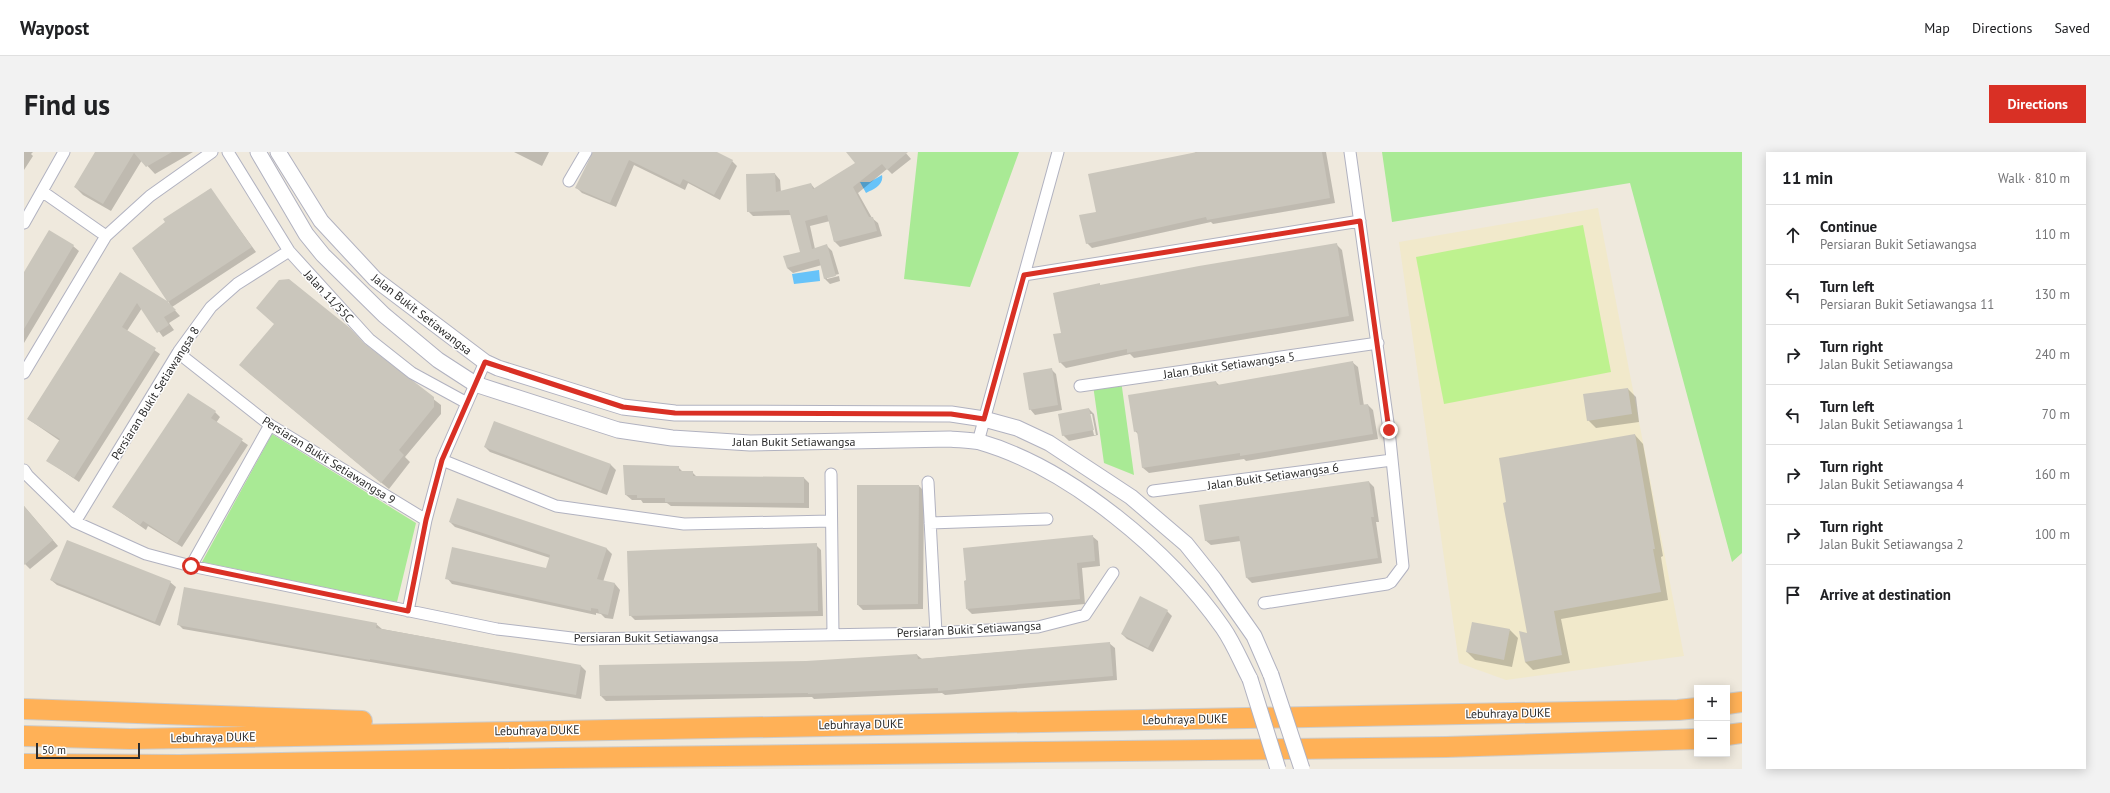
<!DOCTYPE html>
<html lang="en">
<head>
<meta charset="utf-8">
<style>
  body { margin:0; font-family:"PT Sans",sans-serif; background:#f2f2f2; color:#202124 }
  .controls { position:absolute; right:12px; bottom:12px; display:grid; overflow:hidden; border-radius:0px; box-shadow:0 2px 10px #0003 }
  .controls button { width:36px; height:36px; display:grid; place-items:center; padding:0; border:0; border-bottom:1px solid #e0e0e0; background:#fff; color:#202124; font:20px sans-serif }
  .scale { position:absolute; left:12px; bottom:10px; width:104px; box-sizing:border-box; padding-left:4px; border:2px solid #2c2c2c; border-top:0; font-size:11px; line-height:14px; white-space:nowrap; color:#2c2c2c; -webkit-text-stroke:3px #fff; paint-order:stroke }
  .stop { position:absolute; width:12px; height:12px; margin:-9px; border:3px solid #d93025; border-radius:50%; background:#fff }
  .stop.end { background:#d93025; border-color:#fff; box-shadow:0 1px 4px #0008 }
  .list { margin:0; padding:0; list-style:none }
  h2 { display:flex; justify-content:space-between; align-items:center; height:52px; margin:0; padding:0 16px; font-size:17px }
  h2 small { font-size:13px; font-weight:400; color:#757577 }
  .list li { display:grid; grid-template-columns:26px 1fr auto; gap:12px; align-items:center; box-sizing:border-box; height:60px; padding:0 16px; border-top:1px solid #e0e0e0 }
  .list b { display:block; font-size:15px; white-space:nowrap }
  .list p { margin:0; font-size:13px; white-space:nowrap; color:#757577 }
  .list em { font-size:13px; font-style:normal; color:#757577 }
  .icon { flex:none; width:22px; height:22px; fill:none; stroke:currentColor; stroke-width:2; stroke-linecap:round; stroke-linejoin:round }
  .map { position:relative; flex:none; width:1718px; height:617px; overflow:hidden; border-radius:0px }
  header { display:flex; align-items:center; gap:24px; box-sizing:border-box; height:56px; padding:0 20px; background:#fff; border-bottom:1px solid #e0e0e0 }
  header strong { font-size:19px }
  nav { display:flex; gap:22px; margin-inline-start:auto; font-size:14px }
  .intro { display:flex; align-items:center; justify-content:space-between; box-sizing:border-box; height:96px; padding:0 24px }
  h1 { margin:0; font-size:28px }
  .button { padding:10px 18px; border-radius:0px; background:#d93025; color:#fff; font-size:14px; font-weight:700 }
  main { display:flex; gap:24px; padding:0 24px }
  aside { flex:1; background:#fff; border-radius:0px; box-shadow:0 2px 10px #0003 }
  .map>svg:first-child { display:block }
  .education { fill:#f1e9cb }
  .green { fill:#a9ea95 }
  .pitch { fill:#bef28f }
  .water { fill:#67c3f9 }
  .shadow { fill:#0003; fill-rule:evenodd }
  .building { fill:#cac6bc }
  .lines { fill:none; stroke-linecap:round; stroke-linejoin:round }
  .street-casing { stroke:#b1b2c0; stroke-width:13 }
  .secondary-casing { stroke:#b1b2c0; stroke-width:17 }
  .highway-casing { stroke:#ccc; stroke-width:22 }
  .street { stroke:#fff; stroke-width:11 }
  .secondary { stroke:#fff; stroke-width:15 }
  .highway { stroke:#ffb157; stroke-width:20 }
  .secondary-bridge-casing { stroke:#b1b2c0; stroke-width:17; stroke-linecap:butt }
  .secondary-bridge { stroke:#fff; stroke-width:15 }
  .route { stroke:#d93025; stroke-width:5 }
  .labels { text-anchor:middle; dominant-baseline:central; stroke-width:3; stroke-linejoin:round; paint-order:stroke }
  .street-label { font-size:12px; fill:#2c2c2c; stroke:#fff }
</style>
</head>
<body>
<header>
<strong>Waypost</strong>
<nav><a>Map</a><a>Directions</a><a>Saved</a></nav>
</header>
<div class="intro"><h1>Find us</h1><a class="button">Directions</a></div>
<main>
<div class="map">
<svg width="1718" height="617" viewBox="0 0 1718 617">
  <rect width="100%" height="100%" fill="#efe9dd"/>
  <path class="education" d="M1574,56l86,448 -178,24 -47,-17 -60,-421z"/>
  <path class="green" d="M894,0h101l-49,135 -66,-8z
    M1358,0h360v401l-10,9 -102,-379 -238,39z
    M1097,228l13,95 -30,-12 -11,-78z
    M248,282l144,89 -19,79 -195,-40z"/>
  <path class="pitch" d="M1559,73l28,147 -167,32 -28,-147z"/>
  <path class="water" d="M858,23c2,10 -8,14 -16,18l-6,-11h10z
    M795,118l1,11 -26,3 -2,-10z"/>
  <path class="shadow" d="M0,0h9l-2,2 2,2 -9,14z
    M72,0h97l-38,22 -13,-14 -31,51 -28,-16 -8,-8z
    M490,0h35l-7,14z
    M569,0h120l19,9 5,5 -17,34 -32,-17 -3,7 -51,-25 -18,42 -34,-14 -5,-5z
    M829,0h52l6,7 -19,15 -5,-5 -29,24 14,25 6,5 4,13 -42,11 -6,-6 -4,-20 -20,5 5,23 12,-3 5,5 7,23 -12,3v2l12,-3 1,5 -10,3 -5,-5 -3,-14 -29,8 -6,-5 14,-15 -10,-38 -38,1 -5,-5 27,-37 5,6 1,12 30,-8 4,5 42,-26z
    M1172,0h130l9,51 -122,21 -2,-2 -119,26 -5,-5 10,-30z
    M186,37l46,63 -84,55 8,9 -11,7 5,7 -11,7 -21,-29 -15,23 33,23 -81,128 -31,-21 12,-20 -32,-22 92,-146 50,31 -37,-55z
    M25,80l24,14 6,5 -55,92v-69z
    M1312,92l6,6 12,71 -220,37 -4,-4 -64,14 -6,-6 2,-29 37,-49 2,2z
    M233,156l109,39 75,58v9l-36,43 5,5 -21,27 -141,-117 27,-48z
    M1328,210l6,5 6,39 4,-1 5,5 5,29 -132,22 -2,-2 -95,14 -6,-5 -4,-33 -4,-4 81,-49 4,4z
    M1027,217l5,5 6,36 -27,5 -5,-6z
    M1604,237l8,8 3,25 -43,6 -8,-8z
    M1065,257l5,5 4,21 -29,6 -6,-6zM1065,262h3l4,21h-2z
    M191,260l5,5 -4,6 32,22 -66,102 -34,-21 -2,4 -33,-23z
    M1611,283l8,9 20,112 -2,1 7,43 -107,19 9,44 -37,7 -8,-8 3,-28 -20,-131z
    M461,295l126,18 5,5 -9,25 -117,-43z
    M654,315l5,5h9l5,5 107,1 5,5v25l-138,-2 -4,-3h-24l-2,-3h-9l-6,-5z
    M1345,330l5,5 5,35h-3l6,41 -130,20 -5,-5 -6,-37 -30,4 -6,-5z
    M895,334l5,5 -1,118 -60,1 -5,-5z
    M0,354l34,40 -28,23 -6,-6z
    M426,370l157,27 5,5 -9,28 12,2 5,6 -7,29 -8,-1 -4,-4 -5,-1v2l-144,-31 -5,-6 100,-9 3,-11 -95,-31z
    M1068,384l6,5 2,25 -18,2 3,36 -113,10 -5,-5z
    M792,393l5,5 2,66 -188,4 -5,-5z
    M27,428l119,2 6,5 -16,39 -103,-41z
    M1143,459l5,5 -19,36 -26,-13 -5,-5z
    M154,472h198l6,5 199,37 5,5 -5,28 -398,-70z
    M1486,478l8,8 -6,29 -37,-7 -8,-8z
    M1085,491l6,5 2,32 -172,15 -3,-2 -128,6 -2,-2 -206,4 -5,-5 205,-34 111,-7 5,4z"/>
  <path class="building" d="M71,0h77l-26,15 -12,-14 -31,51 -29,-17z
    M569,0h124l16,8 -19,35 -31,-16 -3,6 -51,-25 -19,43 -35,-15z
    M822,0h62l-21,18 -5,-6 -29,23 16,30h4l4,14 -43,11 -7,-27 -22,6 7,28 15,-5 9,32 -12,3 -5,-20 -32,9 -4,-12 17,-4 -11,-42 -42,2 -1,-38 29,-1 1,19 35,-9 2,6 42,-26z
    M1173,0h125l8,46 -123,22 -1,-3 -120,27 -7,-29 17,-3 -8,-38z
    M187,36l41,59 -84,55 8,8 -12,7 5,8 -12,8 -20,-30 -15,24 34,21 -82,130 -28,-17 14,-22 -33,-20 93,-147 47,29 -35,-53 33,-26 -2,-3z
    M25,78l25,15 -50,84v-57z
    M1313,91l12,73 -222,37v-4l-68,14 -6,-29 8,-1 -8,-40 47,-10v2l99,-19z
    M265,127l61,49 15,16 69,53v10l-35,43 5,5 -23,28 -142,-118 35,-41 -18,-16 23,-28z
    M1329,209l7,44 8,-1 5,30 -133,22v-3l-98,15 -5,-37 -3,1 -6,-37 88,-14 1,4z
    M1028,216l6,37 -29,5 -6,-37z
    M1604,236l4,26 -45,7 -4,-27z
    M164,241l28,18 -5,7 32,21 -66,104 -34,-22 -3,4 -28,-18z
    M1065,256l5,22 -32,6 -4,-22z
    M470,269l117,43 -10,27 -117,-44z
    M1611,282l20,115h-2l8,43 -107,19 8,44 -37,7 -6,-31 8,2 -24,-130 3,-1 -7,-44z
    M599,313l56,1v5h14v5l111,1v26l-139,-1v-4h-28v-3h-12z
    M1345,329l5,36h-3l7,41 -132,20 -7,-42 -34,5 -6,-36z
    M833,333h62l-1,119 -61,1z
    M433,346l150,50 -10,31 18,4 -7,32 -9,-2 -1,-4 -7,-1v3l-146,-32 7,-32 94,21 4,-13 -101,-33z
    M0,354l29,34 -29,25z
    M1069,383l2,26 -18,2 3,36 -114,10 -2,-28 2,-1 -3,-32z
    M43,388l104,41 -16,41 -105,-42z
    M793,391l1,68 -189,5 -2,-65z
    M160,435l193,36 -1,5 205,37 -5,30 -206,-36v1l-193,-35z
    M1116,444l28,14 -20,38 -27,-14z
    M1448,470l38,7 -6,31 -38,-8z
    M1086,490l3,34 -175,15v-3l-130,6v-1l-208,3 -1,-31 207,-4 111,-7 1,5z"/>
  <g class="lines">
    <defs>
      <path id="street" d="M204,0l61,99 80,88 43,34 55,30
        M545,29l17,-29
        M19,40l63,44
        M0,71l40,-71
        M1000,123l336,-54
        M155,199l7,8 84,66 156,95
        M0,221l82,-137 44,-40 62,-44
        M1056,234l298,-43
        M954,290l80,-290
        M418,308l114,46 128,18 147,-3
        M0,318l4,6 47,46 71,32 45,12 306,63 83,10 356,-6 102,-6 47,-12 28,-42
        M807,322l2,160
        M904,330l8,151
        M1129,339l239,-31
        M51,370l104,-171 32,-44 26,-23 52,-33
        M906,371l117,-4
        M167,414l79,-141
        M1240,451l123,-19 4,-2 12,-16 -14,-136 -39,-278
        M384,459l18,-91 16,-60 43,-98"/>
      <path id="secondary" d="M234,0l48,82 17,21 61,60 54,45 37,24 143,46 54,8 78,5 200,-4c9,1 20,1 30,3 90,26 190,110 243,186 11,16 18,34 27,51
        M254,0l43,69 54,58 110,83 13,6 125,39 52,6 276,1 33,5 33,9 32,15 82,54 55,47 28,35 40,57 17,39"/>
      <path id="highway" d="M1703,552l15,-2
        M0,557l338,12
        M1703,583l15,-2
        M0,584l106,3 1548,-29 19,-2
        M0,612l156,1 377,-7 889,-11 251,-8"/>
    </defs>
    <use href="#street" class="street-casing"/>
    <use href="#secondary" class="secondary-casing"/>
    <use href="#highway" class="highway-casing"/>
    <use href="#street" class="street"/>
    <use href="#secondary" class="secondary"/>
    <use href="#highway" class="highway"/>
    <defs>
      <path id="secondary-bridge" d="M1247,523l31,94
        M1226,527l28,90"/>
    </defs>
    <use href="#secondary-bridge" class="secondary-bridge-casing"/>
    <use href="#secondary-bridge" class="secondary-bridge"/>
  </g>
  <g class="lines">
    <path class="route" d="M167,414l217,45 18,-91 16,-60 43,-98 138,45 52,6 276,1 33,5 40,-144 336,-54 29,209"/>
  </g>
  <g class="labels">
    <g class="street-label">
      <text transform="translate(305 144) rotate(47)">Jalan 11/55C</text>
      <text transform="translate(398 162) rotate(38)">Jalan Bukit Setiawangsa</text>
      <text transform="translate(1205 213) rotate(-8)">Jalan Bukit Setiawangsa 5</text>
      <text transform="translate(131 241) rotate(-58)">Persiaran Bukit Setiawangsa 8</text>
      <text x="770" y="289">Jalan Bukit Setiawangsa</text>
      <text transform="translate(305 308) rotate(32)">Persiaran Bukit Setiawangsa 9</text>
      <text transform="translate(1249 324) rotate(-8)">Jalan Bukit Setiawangsa 6</text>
      <text transform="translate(945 477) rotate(-3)">Persiaran Bukit Setiawangsa</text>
      <text x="622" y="485">Persiaran Bukit Setiawangsa</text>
      <text transform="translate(1484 561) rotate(-1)">Lebuhraya DUKE</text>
      <text transform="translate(1161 567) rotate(-1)">Lebuhraya DUKE</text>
      <text transform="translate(837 572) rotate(-1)">Lebuhraya DUKE</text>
      <text transform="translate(513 578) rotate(-1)">Lebuhraya DUKE</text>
      <text transform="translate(189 585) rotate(-1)">Lebuhraya DUKE</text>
    </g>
  </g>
</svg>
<div class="controls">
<button>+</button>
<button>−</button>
</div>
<div class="scale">50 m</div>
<div class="stop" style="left:167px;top:414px"></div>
<div class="stop end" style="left:1365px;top:278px"></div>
</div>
<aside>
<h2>11 min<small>Walk · 810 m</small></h2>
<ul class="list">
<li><svg class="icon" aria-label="ahead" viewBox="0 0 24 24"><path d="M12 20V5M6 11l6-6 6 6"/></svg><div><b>Continue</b><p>Persiaran Bukit Setiawangsa</p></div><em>110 m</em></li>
<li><svg class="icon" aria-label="left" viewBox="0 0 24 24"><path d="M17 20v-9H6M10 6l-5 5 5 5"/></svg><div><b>Turn left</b><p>Persiaran Bukit Setiawangsa 11</p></div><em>130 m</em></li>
<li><svg class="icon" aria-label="right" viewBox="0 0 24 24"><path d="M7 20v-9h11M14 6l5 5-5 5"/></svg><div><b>Turn right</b><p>Jalan Bukit Setiawangsa</p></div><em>240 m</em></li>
<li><svg class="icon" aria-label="left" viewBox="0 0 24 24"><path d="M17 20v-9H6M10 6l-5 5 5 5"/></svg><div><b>Turn left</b><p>Jalan Bukit Setiawangsa 1</p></div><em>70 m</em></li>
<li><svg class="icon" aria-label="right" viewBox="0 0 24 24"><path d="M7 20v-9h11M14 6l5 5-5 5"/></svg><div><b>Turn right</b><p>Jalan Bukit Setiawangsa 4</p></div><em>160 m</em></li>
<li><svg class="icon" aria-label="right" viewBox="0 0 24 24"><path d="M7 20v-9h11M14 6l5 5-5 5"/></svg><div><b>Turn right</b><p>Jalan Bukit Setiawangsa 2</p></div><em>100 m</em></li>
<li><svg class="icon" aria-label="arrive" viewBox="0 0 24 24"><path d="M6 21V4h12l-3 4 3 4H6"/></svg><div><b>Arrive at destination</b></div></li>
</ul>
</aside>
</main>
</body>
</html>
